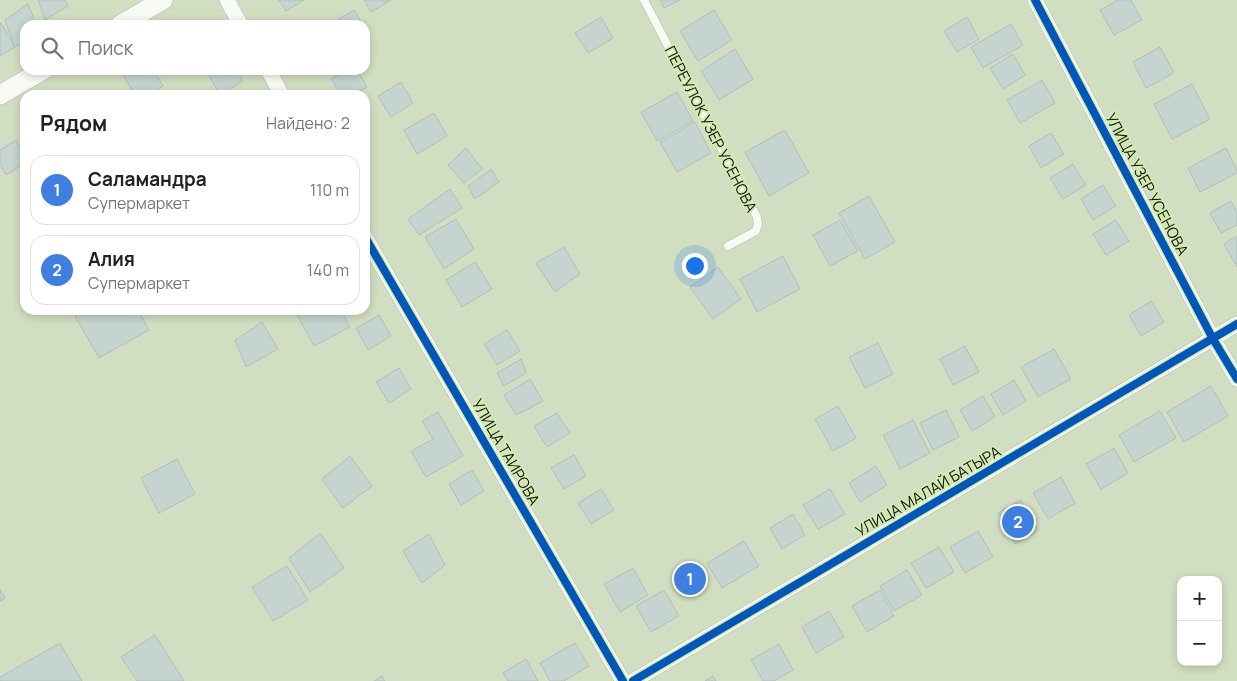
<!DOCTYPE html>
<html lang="ru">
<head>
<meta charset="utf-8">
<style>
  body { margin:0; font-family:Manrope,sans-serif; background:#f2f2f2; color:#202124 }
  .controls { position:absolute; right:15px; bottom:15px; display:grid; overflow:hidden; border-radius:10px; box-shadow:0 2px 8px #0003 }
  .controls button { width:45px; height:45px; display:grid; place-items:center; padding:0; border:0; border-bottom:1px solid #e0e0e0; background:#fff; color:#202124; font:25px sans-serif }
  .you { position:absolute; left:694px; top:265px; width:18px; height:18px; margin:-12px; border:4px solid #fff; border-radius:50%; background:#1a73e8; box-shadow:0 0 0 8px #1a73e833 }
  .badge { display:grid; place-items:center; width:32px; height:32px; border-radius:50%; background:#111827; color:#fff; font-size:16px; font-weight:700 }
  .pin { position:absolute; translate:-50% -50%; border:2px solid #fff; box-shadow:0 1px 5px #0006 }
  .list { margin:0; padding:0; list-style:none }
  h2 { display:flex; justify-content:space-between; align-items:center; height:65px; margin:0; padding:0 20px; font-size:21px }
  h2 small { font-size:16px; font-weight:400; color:#757577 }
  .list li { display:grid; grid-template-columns:32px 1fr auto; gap:15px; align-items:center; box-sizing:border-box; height:70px; margin:0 10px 10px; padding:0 10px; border:1px solid #e0e0e0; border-radius:15px }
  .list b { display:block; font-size:19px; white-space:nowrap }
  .list p { margin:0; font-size:16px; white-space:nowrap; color:#757577 }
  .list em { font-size:16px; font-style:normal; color:#757577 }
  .icon { flex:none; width:28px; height:28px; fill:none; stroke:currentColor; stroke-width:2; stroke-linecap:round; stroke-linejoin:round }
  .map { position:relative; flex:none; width:1237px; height:681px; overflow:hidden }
  .search { position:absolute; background:#fff; box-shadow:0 2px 8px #0003; left:20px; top:20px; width:350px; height:55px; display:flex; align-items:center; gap:12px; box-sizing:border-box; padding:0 18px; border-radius:15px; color:#757577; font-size:19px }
  .panel { position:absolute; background:#fff; box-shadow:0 2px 8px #0003; left:20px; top:90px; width:350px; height:225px; border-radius:15px }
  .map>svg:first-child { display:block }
  .building { fill:#c5d4ce; stroke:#b1bfba }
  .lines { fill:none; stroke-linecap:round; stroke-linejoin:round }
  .service-casing { stroke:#b0baa3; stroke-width:9 }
  .minor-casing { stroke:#b0baa3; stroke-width:16 }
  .tertiary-casing { stroke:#b0baa3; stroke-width:20 }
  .service { stroke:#f8faf6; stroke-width:8 }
  .minor { stroke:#f8faf6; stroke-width:15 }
  .tertiary { stroke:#f8faf6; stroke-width:19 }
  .cycleway-casing { stroke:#d4eab5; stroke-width:11 }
  .cycleway { stroke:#0057b8; stroke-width:8 }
  .labels { text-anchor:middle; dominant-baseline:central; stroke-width:4; stroke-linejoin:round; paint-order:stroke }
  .street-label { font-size:15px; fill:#0f1604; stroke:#d4eab5 }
</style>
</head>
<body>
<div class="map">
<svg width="1237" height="681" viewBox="0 0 1237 681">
  <rect width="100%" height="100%" fill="#d2dec1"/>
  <path class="building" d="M38,0h27l3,6 -23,14z
    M279,0h25l-18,11z
    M364,0h27l-20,12z
    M660,0h20l-16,8z
    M1118,0h13l11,20 -28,15 -14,-25z
    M28,4l9,21h-12v16l-10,6 -10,-27z
    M354,10l9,15h-31l-1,-1z
    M714,10l18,30 -34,21 -18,-30z
    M601,17l12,21 -25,15 -13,-20z
    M967,17l12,22 -22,13 -13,-21z
    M1,23l14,24 -15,9v-32z
    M1011,24l12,21 -40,23 -12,-21z
    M1160,47l14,26 -28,15 -13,-26z
    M735,49l18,30 -34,21 -18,-29z
    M1013,54l12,21 -22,14 -13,-21z
    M132,70h22l9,16 -14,9h-14l-12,-20z
    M214,70h22l7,11 -23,14 -12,-21z
    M347,70h10l10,17 -14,8h-12l-10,-16z
    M1042,80l13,23 -35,20 -13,-23z
    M401,82l12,21 -22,14 -13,-21z
    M1192,84l18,35 -38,20 -18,-35z
    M677,92l16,29 -36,20 -16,-29z
    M434,113l13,23 -30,18 -13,-24z
    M695,122l16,31 -34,19 -17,-30z
    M785,130l24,43 -40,23 -24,-44z
    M1051,133l13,21 -23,14 -12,-22z
    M16,140l9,14v9l-19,12 -6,-11v-14z
    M466,148l16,21 -18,14 -16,-18z
    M1226,148l11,22v3l-37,19 -12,-24z
    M1073,164l13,21 -23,14 -13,-21z
    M491,169l8,13 -24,17 -7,-13z
    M1103,185l13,21 -23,14 -12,-21z
    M450,189l12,19 -43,27 -11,-16z
    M869,196l26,46 -30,17 -26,-46z
    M1231,201l6,12v12l-16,8 -11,-20z
    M456,219l18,30 -30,20 -19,-32z
    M840,220l18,31 -28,15 -17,-31z
    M1116,220l13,21 -23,14 -13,-21z
    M1237,236v31l-13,-23z
    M564,247l16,27 -25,18 -19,-29z
    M783,256l17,33 -43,23 -17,-33z
    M475,262l17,27 -30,18 -16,-27z
    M718,267l23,32 -28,20 -23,-32z
    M1151,301l13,21 -23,14 -12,-21z
    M85,310h53l11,20 -50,28 -24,-42z
    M297,310h44l9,17 -36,19 -19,-35z
    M379,315l12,21 -23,14 -12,-22z
    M262,322l16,27 -32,18 -11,-27z
    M507,330l13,21 -23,14 -13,-21z
    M878,343l15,31 -28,14 -16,-31z
    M965,346l14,26 -26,13 -13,-26z
    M1054,349l17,30 -33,18 -17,-30z
    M521,359l5,14 -22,13 -7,-13z
    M399,368l12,21 -22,14 -13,-21z
    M530,379l13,22 -27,14 -12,-20z
    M1014,380l12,21 -23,14 -12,-21z
    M1211,386l17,30 -44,26 -17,-30z
    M983,396l12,21 -23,14 -12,-21z
    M838,406l18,32 -23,13 -18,-32z
    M946,410l13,27 -26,13 -13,-27z
    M1160,411l16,27 -42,24 -15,-27z
    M438,412l25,44 -37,21 -15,-26 22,-12 -11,-18z
    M557,413l13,20 -23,14 -13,-21z
    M913,420l17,33 -30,16 -17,-34z
    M1114,448l14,25 -27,16 -15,-25z
    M574,455l12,21 -22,13 -13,-21z
    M350,456l22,30 -29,22 -21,-29z
    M177,459l18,35 -36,19 -18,-35z
    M876,466l11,19 -27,17 -11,-19z
    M472,470l12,21 -23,14 -12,-21z
    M1061,477l14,26 -27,16 -15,-26z
    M601,489l13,21 -23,14 -13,-21z
    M830,489l15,25 -27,15 -15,-24z
    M1021,500l17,31 -23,13 -17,-31z
    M793,514l12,21 -23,14 -12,-21z
    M978,531l15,26 -28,16 -15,-26z
    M320,533l24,35 -34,24 -21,-34z
    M429,534l16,31 -23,18 -19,-32z
    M744,541l15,25 -37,22 -15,-25z
    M939,547l15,25 -28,16 -15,-25z
    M695,562l13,21 -23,13 -12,-21z
    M287,566l21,34 -35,21 -21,-34z
    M633,568l15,27 -28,17 -16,-28z
    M907,570l15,25 -28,16 -14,-25z
    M0,589l5,9 -5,3z
    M664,590l15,26 -28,16 -15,-26z
    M880,590l14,26 -27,16 -15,-26z
    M829,611l15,26 -28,16 -14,-26z
    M155,635l29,46h-47l-16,-24z
    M60,643l22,38h-82v-4z
    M575,643l14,23 -25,15h-14l-10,-18z
    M779,644l14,26 -19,11h-11l-12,-21z
    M526,659l12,22h-30l-5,-8z
    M382,676l3,5h-11z
    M713,676l3,5h-11z"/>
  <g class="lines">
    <defs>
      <path id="service" d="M644,0l113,217 1,7 -2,7 -28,15"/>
      <path id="minor" d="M227,0l14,25
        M1035,0l178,339 24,40
        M268,70l14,25
        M365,237l258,444
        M633,681l604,-357"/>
      <path id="tertiary" d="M120,25l43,-25
        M0,95l43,-25"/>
    </defs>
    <use href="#service" class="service-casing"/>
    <use href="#minor" class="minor-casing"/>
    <use href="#tertiary" class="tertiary-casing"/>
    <use href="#service" class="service"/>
    <use href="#minor" class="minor"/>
    <use href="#tertiary" class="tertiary"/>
    <defs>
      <path id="cycleway" d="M1035,0l178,339 24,40
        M365,237l258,444
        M633,681l604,-357"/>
    </defs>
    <use href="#cycleway" class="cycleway-casing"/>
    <use href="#cycleway" class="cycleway"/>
  </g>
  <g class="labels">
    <g class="street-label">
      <text transform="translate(711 129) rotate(63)">ПЕРЕУЛОК УЗЕР УСЕНОВА</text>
      <text transform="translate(1147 184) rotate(62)">УЛИЦА УЗЕР УСЕНОВА</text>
      <text transform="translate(506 452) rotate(60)">УЛИЦА ТАИРОВА</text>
      <text transform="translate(928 491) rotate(-30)">УЛИЦА МАЛАЙ БАТЫРА</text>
    </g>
  </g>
</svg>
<div class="controls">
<button>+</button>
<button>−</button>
</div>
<div class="you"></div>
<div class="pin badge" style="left:690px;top:579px;background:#3f7fe0">1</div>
<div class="pin badge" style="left:1018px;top:522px;background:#3f7fe0">2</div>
<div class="search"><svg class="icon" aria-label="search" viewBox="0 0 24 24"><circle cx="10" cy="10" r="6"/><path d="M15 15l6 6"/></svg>Поиск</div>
<section class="panel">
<h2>Рядом<small>Найдено: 2</small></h2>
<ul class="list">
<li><span class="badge" style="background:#3f7fe0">1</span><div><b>Саламандра</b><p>Супермаркет</p></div><em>110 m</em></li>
<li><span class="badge" style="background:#3f7fe0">2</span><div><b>Алия</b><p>Супермаркет</p></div><em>140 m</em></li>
</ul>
</section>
</div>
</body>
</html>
